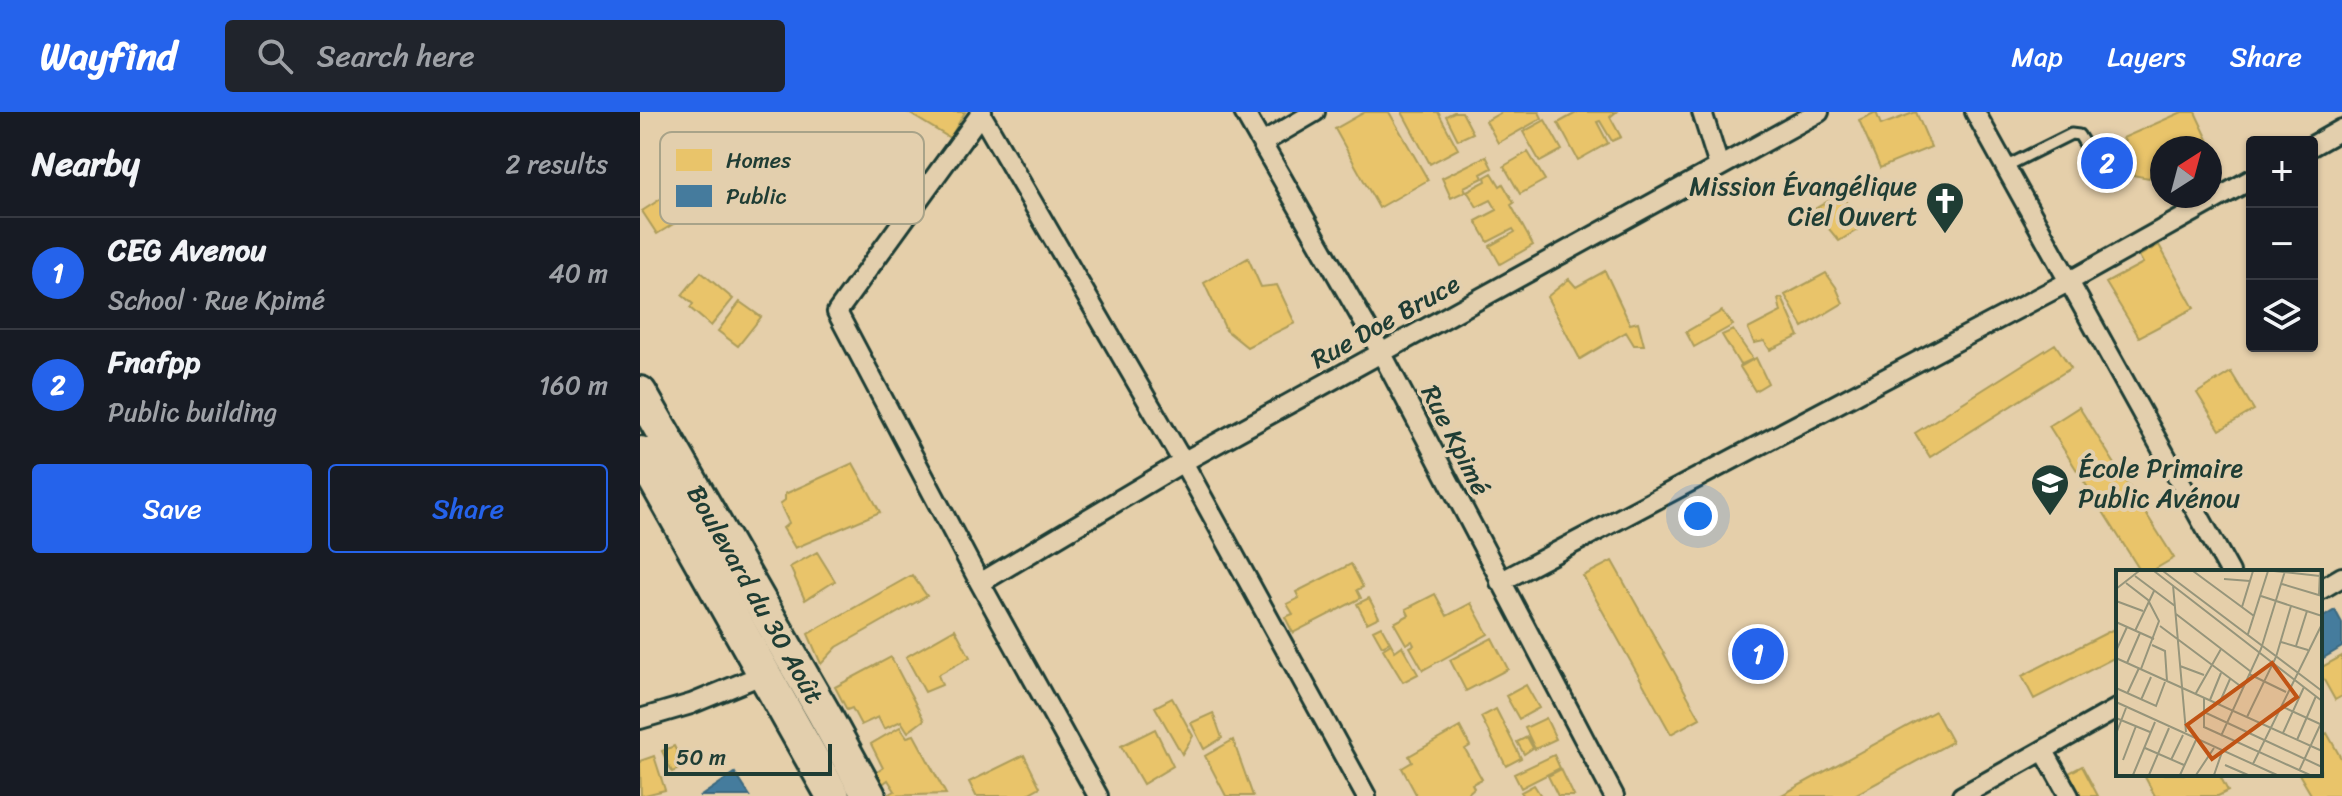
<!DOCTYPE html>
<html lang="en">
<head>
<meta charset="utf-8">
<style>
  body { margin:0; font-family:Sriracha,sans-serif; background:#20242c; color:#f1f3f6 }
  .controls { position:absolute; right:24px; top:24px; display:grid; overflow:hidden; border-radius:8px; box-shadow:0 2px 6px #0004 }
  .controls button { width:72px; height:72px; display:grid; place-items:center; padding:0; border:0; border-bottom:2px solid #363941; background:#171b24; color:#f1f3f6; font:40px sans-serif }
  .compass { position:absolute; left:1510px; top:24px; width:72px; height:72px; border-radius:50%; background:#171b24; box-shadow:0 2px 6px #0004; rotate:36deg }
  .scale { position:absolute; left:24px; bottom:20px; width:168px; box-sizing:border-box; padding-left:8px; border:4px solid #1f3d34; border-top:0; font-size:22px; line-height:28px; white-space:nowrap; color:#1f3d34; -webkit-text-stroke:6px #e3cfad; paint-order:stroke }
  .you { position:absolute; left:1058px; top:404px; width:28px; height:28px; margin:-20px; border:6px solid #fff; border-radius:50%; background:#1a73e8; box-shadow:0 0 0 12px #1a73e833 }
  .badge { display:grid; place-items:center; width:52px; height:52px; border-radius:50%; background:#2563eb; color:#fff; font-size:26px; font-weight:700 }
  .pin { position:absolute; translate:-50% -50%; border:4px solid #fff; box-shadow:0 2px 8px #0006 }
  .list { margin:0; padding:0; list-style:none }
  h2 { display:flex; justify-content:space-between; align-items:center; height:104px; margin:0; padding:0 32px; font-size:34px }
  h2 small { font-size:26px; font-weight:400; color:#9ea1a6 }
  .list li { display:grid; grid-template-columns:52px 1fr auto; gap:24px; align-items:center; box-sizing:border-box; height:112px; padding:0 32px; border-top:2px solid #363941 }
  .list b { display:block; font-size:30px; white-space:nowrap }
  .list p { margin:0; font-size:26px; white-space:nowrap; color:#9ea1a6 }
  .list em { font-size:26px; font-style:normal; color:#9ea1a6 }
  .actions { display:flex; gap:16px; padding:24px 32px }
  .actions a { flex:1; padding:18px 0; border:2px solid #2563eb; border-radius:8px; text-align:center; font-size:28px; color:#2563eb }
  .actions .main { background:#2563eb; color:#fff }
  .icon { flex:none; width:44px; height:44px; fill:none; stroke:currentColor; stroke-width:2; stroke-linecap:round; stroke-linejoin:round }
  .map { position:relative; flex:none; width:1702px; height:684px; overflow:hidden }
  header { display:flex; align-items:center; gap:48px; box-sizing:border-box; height:112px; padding:0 40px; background:#2563eb; color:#fff }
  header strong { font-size:38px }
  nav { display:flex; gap:44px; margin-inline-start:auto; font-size:28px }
  .search { width:560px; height:72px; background:#20242c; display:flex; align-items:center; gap:20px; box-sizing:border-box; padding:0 28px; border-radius:8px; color:#9ea1a6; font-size:30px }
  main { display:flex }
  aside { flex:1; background:#171b24 }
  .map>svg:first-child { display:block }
  .homes { fill:#e9c46a; stroke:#ac9c5a; stroke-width:2 }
  .public { fill:#457b9d; stroke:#3a687e; stroke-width:2 }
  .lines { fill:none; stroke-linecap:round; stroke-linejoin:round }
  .lane-casing { stroke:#1f3d34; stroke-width:15 }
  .street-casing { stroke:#1f3d34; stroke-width:24 }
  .highway-casing { stroke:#1f3d34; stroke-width:38 }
  .lane { stroke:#e3cfad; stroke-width:9 }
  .street { stroke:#e3cfad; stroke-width:18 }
  .highway { stroke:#e3cfad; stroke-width:32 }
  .labels { text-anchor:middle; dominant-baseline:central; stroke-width:8; stroke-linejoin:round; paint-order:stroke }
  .poi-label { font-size:26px; fill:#1f3d34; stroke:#e3cfad; text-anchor:end }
  .street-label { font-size:26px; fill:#1f3d34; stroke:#e3cfad }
  .inset-road { fill:none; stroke:#96957b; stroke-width:2 }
  .view { fill:#c05314; fill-opacity:0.15; stroke:#c05314; stroke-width:4 }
  .inset-edge { fill:none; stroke:#1f3d34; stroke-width:4 }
  .key { fill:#e3cfad; stroke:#a8a389; stroke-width:2 }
  .key-label { font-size:22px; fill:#1f3d34 }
</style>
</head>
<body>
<header>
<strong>Wayfind</strong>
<div class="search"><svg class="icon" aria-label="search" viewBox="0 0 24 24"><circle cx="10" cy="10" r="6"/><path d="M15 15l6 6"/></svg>Search here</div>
<nav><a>Map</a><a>Layers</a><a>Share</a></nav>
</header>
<main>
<aside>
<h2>Nearby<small>2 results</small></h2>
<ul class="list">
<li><span class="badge">1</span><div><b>CEG Avenou</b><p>School · Rue Kpimé</p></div><em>40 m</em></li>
<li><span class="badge">2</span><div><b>Fnafpp</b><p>Public building</p></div><em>160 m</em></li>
</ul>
<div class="actions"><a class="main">Save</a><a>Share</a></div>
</aside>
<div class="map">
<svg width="1702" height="684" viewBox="0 0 1702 684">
  <rect width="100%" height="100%" fill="#e5cfaa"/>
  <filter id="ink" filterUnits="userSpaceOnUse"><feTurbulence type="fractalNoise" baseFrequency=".0125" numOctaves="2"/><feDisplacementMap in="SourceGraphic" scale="16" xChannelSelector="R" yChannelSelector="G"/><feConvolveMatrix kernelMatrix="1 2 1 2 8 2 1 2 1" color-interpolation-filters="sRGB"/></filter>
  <g filter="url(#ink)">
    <path class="homes" d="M267,0h58l-15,26z
      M725,0h24l39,68 -49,28 -44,-79z
      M762,0h36l20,37 -28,15z
      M814,0h8l11,21 -15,7 -12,-24z
      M862,0h37l3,6 -44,25 -12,-22z
      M938,0h38l-6,5 11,20 -9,4 -12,-20 -3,1 11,21 -30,17 -20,-37z
      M1236,0l5,13 35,-13 15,35 -51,21 -21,-48z
      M1542,0h13l17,36h-50v15l-3,-1 -10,16 -17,-3 -3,-13 4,-7 -10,-17z
      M905,8l17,30 -22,12 -17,-30z
      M888,40l17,28 -25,14 -16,-28z
      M846,44l6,12 -11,6 2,4 -19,9 2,4 -15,7 -9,-20z
      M852,61l8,13 3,-2 11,19 -3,2 22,40 -33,19 -10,-18 25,-14 -2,-3 -25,13 -12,-21 21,-11 -6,-10 -14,7 -10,-16 19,-10 -1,-4z
      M30,81l15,24 -28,17 -15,-23z
      M1200,82l24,32 -25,15 -26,-31z
      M1519,133l35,63 -55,29 -33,-54 37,-20 -4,-7z
      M608,146l13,29 16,-2 18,38 -48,24 -21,-17 -22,-47z
      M965,159l25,53 8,-2 6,23h-10l-8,-13 -46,27 -33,-62 22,-18 7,8z
      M61,160l32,27 -22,27 -21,-18 3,-4 -11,-9z
      M1186,161l10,14 7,16 -40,24 -18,-32z
      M1142,186l17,38 -29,14 -6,-9 -10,2 -6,-14 33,-17 -3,-13z
      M100,190l21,15 -23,29 -20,-15z
      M1082,199l11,14 -39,22 -8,-15z
      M1093,218l20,29 -13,6 -18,-30z
      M1415,232l16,24 -141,89 -15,-24z
      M1116,246l12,25 -13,8 -15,-24z
      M1591,260l23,38 -34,20 -23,-37z
      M1439,295l95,151 -24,14h-9l-92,-146z
      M213,351l27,49 -85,36 -12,-20 6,-5 -9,-19 5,-4v-6z
      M177,440l18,29 -30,19 -15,-33z
      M972,449l88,157 -29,16 -88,-158z
      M711,452l12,23 -6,3 4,8 -68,35 -8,-16 8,-3 -6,-10 12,-6 -3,-6z
      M272,463l15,21 -90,51 -16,17 -13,-30z
      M795,482l12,22 24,-13 17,31 -65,36 -13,-23 4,-2 -2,-4 -6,3 -12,-21 15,-8 -3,-6z
      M729,486l10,19 -12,6 -10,-19z
      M741,514l9,16 -8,4 -9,-16z
      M1478,515v29l-84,43 -12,-23z
      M315,517l15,28 -32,18 4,10 -17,7 -19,-35z
      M852,526l16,31 -42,22 -16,-31z
      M751,532l4,7 7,-5 16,28 -15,8 -20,-33z
      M1702,544v40l-7,4 -15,-27v-5z
      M251,545l33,63 -16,12 -7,-11 -17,8 -6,-12 -17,8 -9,-17 -5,2 -12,-23z
      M886,573l13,23 -20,11 -13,-23z
      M532,586l21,38 -11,18 -27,-47z
      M856,597l25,49 -15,8 -25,-49z
      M1295,599l17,31 -99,54h-73z
      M573,601l9,25 -18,11 -13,-26z
      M906,606l10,21 -21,10 -10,-21z
      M260,615l7,10 7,-2 32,59 -60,2 9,-5 -7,-11 -7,5 -7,-11 9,-6 -12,-24z
      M820,615l10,19 -5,3 17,30 -10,5 2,4 -9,8h-48l-15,-28 10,-6 -3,-6z
      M515,617l18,37 -30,18 -22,-38z
      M1687,621l15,27v36h-30l-13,-22h21v-37z
      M887,625l6,11 -9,6 -7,-12z
      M593,628l20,56h-27l-21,-40z
      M34,634l10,21 -12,5 -10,-21z
      M384,643l16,32 -16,9h-48l-7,-14z
      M914,643l6,13 -39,20 -7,-14z
      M14,644l11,34 -24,6 -1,-35z
      M1442,654l16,30h-17l-12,-23z
      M921,657l13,27h-16l-10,-20z
      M1507,662h72l9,17 -10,5h-63l-11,-21z
      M894,673l7,11h-17l-3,-4z"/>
    <path class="public" d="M1695,498l7,13v24l-22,13v-41z
      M95,661l15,23h-49z"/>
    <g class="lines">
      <defs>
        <path id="lane" d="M1365,55l66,-33 8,1 26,42"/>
        <path id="street" d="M342,0l-145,200 143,271 118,213
          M604,0l137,240 233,444
          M1062,0l17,54
          M1335,0l255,460
          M341,2l202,348 183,334
          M622,31l53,-31
          M1672,34l30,-17
          M860,470l568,-300 184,-103
          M340,471l203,-121 636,-350
          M1680,478l22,-13
          M0,607l51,-15 73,-30
          M1404,639l25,45
          M1322,684l156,-88"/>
        <g id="highway">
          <path id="s1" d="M0,281l183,319 46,84"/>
          <path d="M0,341l193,343"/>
        </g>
      </defs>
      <use href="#lane" class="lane-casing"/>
      <use href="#street" class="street-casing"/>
      <use href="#highway" class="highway-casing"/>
      <use href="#lane" class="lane"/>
      <use href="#street" class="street"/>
      <use href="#highway" class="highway"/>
    </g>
  </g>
  <defs>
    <symbol id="church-pin" viewBox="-11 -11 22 30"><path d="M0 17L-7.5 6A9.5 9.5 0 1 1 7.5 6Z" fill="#1f3d34" stroke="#e3cfad"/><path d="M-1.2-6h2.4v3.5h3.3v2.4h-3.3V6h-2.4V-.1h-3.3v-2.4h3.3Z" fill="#fff"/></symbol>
    <symbol id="school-pin" viewBox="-11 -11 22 30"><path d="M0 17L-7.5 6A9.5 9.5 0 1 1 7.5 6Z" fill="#1f3d34" stroke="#e3cfad"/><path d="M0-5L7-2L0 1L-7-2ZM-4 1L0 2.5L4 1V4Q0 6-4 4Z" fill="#fff"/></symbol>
  </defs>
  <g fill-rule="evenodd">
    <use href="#church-pin" x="1283" y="67" width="44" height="60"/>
    <use href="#school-pin" x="1388" y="349" width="44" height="60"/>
  </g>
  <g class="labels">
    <g class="poi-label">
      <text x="1277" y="74">Mission Évangélique<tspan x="1277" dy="30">Ciel Ouvert</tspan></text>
      <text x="1438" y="356" text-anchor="start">École Primaire<tspan x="1438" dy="30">Public Avénou</tspan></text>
    </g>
    <g class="street-label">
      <text transform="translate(745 209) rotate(-29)">Rue Doe Bruce</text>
      <text transform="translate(816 328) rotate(63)">Rue Kpimé</text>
      <text stroke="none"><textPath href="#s1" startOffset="232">Boulevard du 30 Août</textPath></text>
    </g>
  </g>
  <g transform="translate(1476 458)">
    <rect width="206" height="206" fill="#e5cfaa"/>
    <path class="inset-road" d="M38,1l168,130M47,1l159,120M77,1l61,45M158,1l46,5M19,6l40,30M108,9l26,2M10,13l22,17 11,21 -18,48M166,14l40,12M57,15l13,147M0,19l23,-18M203,25l1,-24M145,26l61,20M0,31l27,10M126,37l11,-36M60,44l74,57M0,52l38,17M44,56l83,62M19,61l19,-40M132,64l20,-63M165,72l27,8M36,75l13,6 2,30M180,76l11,-35M0,81l11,-24M0,88l206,93M11,93l13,-30M64,96l24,9M133,104l37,18M0,118l40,18 9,-24M80,123l25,-44M11,124l12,-26M88,128v29l106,48M25,130l10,-23M94,130l11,-27M0,132l161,73M103,134l11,-25M165,136l39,18M88,142l118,55M131,147l29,-60 15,-51M0,148l34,14M167,163l21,-46M0,164l10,-26M105,166l40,-87 24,-78M181,170l19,-44M29,178l39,17M7,190l13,-34M55,190l12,-25M137,194l69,-140M109,195l23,10M183,201l23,-50M17,205l22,-53M33,205l20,-47M64,205l16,-35M80,205l18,-27M98,205l8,-23"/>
    <path class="view" d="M156,93l25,34 -85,62 -25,-34z"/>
    <rect width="206" height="206" class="inset-edge"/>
  </g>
  <rect x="20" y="20" width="264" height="92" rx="12" class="key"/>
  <rect x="36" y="37" width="36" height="22" fill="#e9c46a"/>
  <rect x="36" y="73" width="36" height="22" fill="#457b9d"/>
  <g class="key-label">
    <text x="86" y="56">Homes</text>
    <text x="86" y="92">Public</text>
  </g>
</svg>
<div class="controls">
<button>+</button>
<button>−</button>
<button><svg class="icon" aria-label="layers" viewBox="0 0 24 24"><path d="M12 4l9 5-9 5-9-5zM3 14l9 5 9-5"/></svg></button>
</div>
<svg class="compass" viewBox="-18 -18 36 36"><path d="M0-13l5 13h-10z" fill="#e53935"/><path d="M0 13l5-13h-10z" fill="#9ea1a6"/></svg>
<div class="scale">50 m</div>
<div class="you"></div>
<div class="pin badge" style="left:1118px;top:542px">1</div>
<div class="pin badge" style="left:1467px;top:51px">2</div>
</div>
</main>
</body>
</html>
